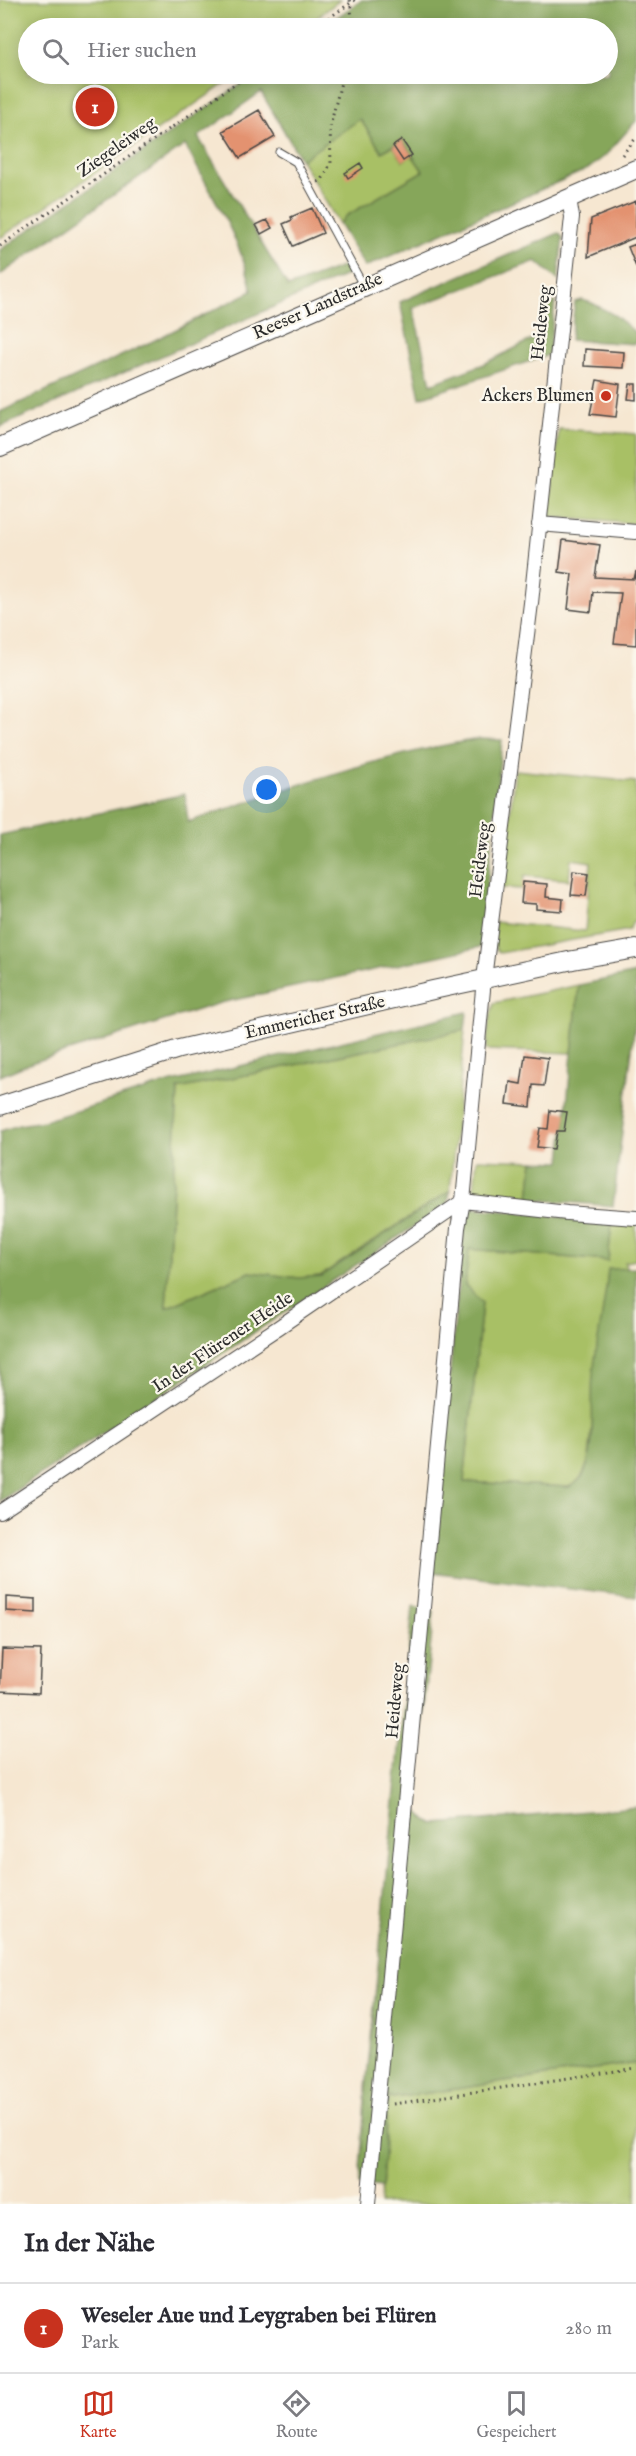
<!DOCTYPE html>
<html lang="de">
<head>
<meta charset="utf-8">
<style>
  body { margin:0; font-family:"IM FELL English",serif; background:#f2f2f3; color:#2b2b33 }
  .you { position:absolute; left:267px; top:790px; width:21px; height:21px; margin:-15px; border:4px solid #fff; border-radius:50%; background:#1a73e8; box-shadow:0 0 0 9px #1a73e833 }
  .badge { display:grid; place-items:center; width:39px; height:39px; border-radius:50%; background:#c8321e; color:#fff; font-size:20px; font-weight:700 }
  .pin { position:absolute; translate:-50% -50%; border:3px solid #fff; box-shadow:0 2px 6px #0006 }
  .list { margin:0; padding:0; list-style:none }
  h2 { display:flex; justify-content:space-between; align-items:center; height:78px; margin:0; padding:0 24px; font-size:26px }
  h2 small { font-size:20px; font-weight:400; color:#7c7c81 }
  .list li { display:grid; grid-template-columns:39px 1fr auto; gap:18px; align-items:center; box-sizing:border-box; height:90px; padding:0 24px; border-top:2px solid #e1e1e2 }
  .list b { display:block; font-size:22px; white-space:nowrap }
  .list p { margin:0; font-size:20px; white-space:nowrap; color:#7c7c81 }
  .list em { font-size:20px; font-style:normal; color:#7c7c81 }
  .icon { flex:none; width:33px; height:33px; fill:none; stroke:currentColor; stroke-width:2; stroke-linecap:round; stroke-linejoin:round }
  .map { position:relative; flex:none; width:636px; height:2204px; overflow:hidden }
  .search { position:absolute; background:#fff; box-shadow:0 3px 15px #0003; left:18px; right:18px; top:18px; height:66px; display:flex; align-items:center; gap:15px; box-sizing:border-box; padding:0 21px; border-radius:33px; color:#7c7c81; font-size:22px }
  .sheet { height:168px; background:#fff }
  nav { display:flex; justify-content:space-around; align-items:center; box-sizing:border-box; height:84px; border-top:2px solid #e1e1e2; background:#fff; font-size:16px; color:#7c7c81 }
  nav a { display:grid; justify-items:center; gap:3px }
  nav .on { color:#c8321e }
  .map>svg:first-child { display:block }
  .green { fill:#a8c065; stroke:#6a7648; stroke-width:1.5 }
  .forest { fill:#86a65a; stroke:#586842; stroke-width:1.5 }
  .building { fill:#e39270 }
  .lines { fill:none; stroke-linecap:round; stroke-linejoin:round }
  .lane-casing { stroke:#494744; stroke-width:9 }
  .street-casing { stroke:#494744; stroke-width:16 }
  .secondary-casing { stroke:#494744; stroke-width:20 }
  .path { stroke:#494744; stroke-width:3; stroke-dasharray:1.5 4.5; stroke-linecap:butt }
  .lane { stroke:#fff; stroke-width:7 }
  .street { stroke:#fff; stroke-width:14 }
  .secondary { stroke:#fff; stroke-width:18 }
  .poi-dot { fill:#c8321e; stroke:#fbf7ec; stroke-width:2 }
  .labels { text-anchor:middle; dominant-baseline:central; stroke-width:4.5; stroke-linejoin:round; paint-order:stroke }
  .street-label { font-size:18px; fill:#2b2b2b; stroke:#fbf7ec }
  .poi-label { font-size:18px; fill:#2b2b2b; stroke:#fbf7ec; text-anchor:end }
</style>
</head>
<body>
<div class="map">
<svg width="636" height="2204" viewBox="0 0 636 2204">
  <rect width="100%" height="100%" fill="#fbf7ec"/>
  <filter id="ink" filterUnits="userSpaceOnUse"><feTurbulence type="fractalNoise" baseFrequency=".0167" numOctaves="2"/><feDisplacementMap in="SourceGraphic" scale="12" xChannelSelector="R" yChannelSelector="G"/><feConvolveMatrix kernelMatrix="1 2 1 2 8 2 1 2 1" color-interpolation-filters="sRGB"/></filter>
  <filter id="wash" filterUnits="userSpaceOnUse"><feTurbulence type="fractalNoise" baseFrequency=".008" numOctaves="4" result="noise"/><feDisplacementMap in="SourceGraphic" scale="24" xChannelSelector="R" yChannelSelector="G"/><feGaussianBlur stdDeviation="1.35" result="paint"/><feColorMatrix in="noise" values="0 0 0 0 0 0 0 0 0 0 0 0 0 0 0 0 0 1.4 0 .05"/><feComposite in="paint" operator="in"/></filter>
  <g filter="url(#wash)">
    <rect width="100%" height="100%" fill="#f6e7d1"/>
    <path class="green" d="M0,0h340l-37,28h-275v46h211l-239,164z
      M360,119l22,33 11,-6 10,15 9,-6 11,16 -77,45 -7,8 -38,-64z
      M559,429l77,5v90l-87,-7z
      M515,770l121,12v140h-3l-4,8 -129,23c-10,-7 -6,-20 -5,-31l90,9 6,-69 -20,-3 -2,21 -45,-4 -1,13 -21,-1z
      M579,985l-7,68 -86,-3 3,-29 5,-18z
      M465,1030l-15,161 -130,85 -21,2 -49,-6 -84,36 12,-219z
      M477,1159l56,2 -4,38 -49,-4 -6,-6z
      M612,1222l24,2v36l-11,2 1,8h-18l-19,188c-4,14 -7,22 -20,29l-105,-5 18,-179 -17,-18 4,-36 139,12z
      M636,2063v141h-256l8,-108 5,2z"/>
    <path class="forest" d="M362,0h274v121l-30,34 -18,14 -223,98 -26,-43 7,-8 77,-45 -21,-31 -20,12 -22,-33 -59,41 -40,-68 -63,45 90,150 62,-23 1,9 -351,154v-15l151,-70 101,-51c-11,-53 -42,-99 -67,-146l-185,130v-25l256,-176h352v-46h-287z
      M559,233l4,5 -5,42 -22,-19 -123,47 18,76 53,-20 57,-29 7,-29 7,-5 -6,54 -129,43 -20,-96z
      M582,300l10,3 24,13 20,17v11l-66,-4 5,-38z
      M480,739l22,1 -21,207 -261,56 -189,60 -31,13v-241l185,-41 3,28c96,-32 192,-68 292,-83z
      M636,973v43l-23,190 -84,-7 4,-38 28,1 18,-177z
      M467,1012l-2,18 -287,59 -12,219 84,-36 49,6 22,-2 129,-85 -2,13 -448,297v-370l19,-6 25,-4 116,-36z
      M473,1208l139,14 -4,39 -139,-12 -4,36 17,18 -18,179 105,5c7,-4 13,-8 16,-16 12,-30 5,-65 8,-96 4,-36 12,-70 15,-106l28,-1v329l-205,-25 34,-358z
      M413,1606l21,5 -20,196 13,14 7,3 202,-17v256l-243,35 -5,-2 -6,91 -23,-2 6,-86z"/>
    <g id="blocks">
      <path class="building" d="M259,110l16,27 -35,21 -17,-27z
        M402,140l10,15 -9,6 -10,-15z
        M360,163l3,5 -15,10 -3,-5z
        M636,201v36l-48,20 3,-38z
        M312,208l11,25 -30,13 -10,-22 9,-4 -1,-3z
        M267,220l5,8 -11,6 -5,-9z
        M636,244v23l-8,-20z
        M585,349l39,3 -1,16 -39,-2z
        M597,380l23,4 -4,33 -26,-3z
        M630,384h6v16l-8,-1z
        M563,540l37,5 -5,32 39,2 2,-8v74l-22,-2 7,-50 -28,-1 -2,20 -23,-3 4,-35 -13,-2z
        M574,871l15,2 -3,23 -15,-1z
        M523,882l24,2 -1,13 17,2 -1,12 -26,-2v-5l-15,-1z
        M525,1055l23,3 -4,28 -11,-1 -2,22 -24,-3 3,-22 11,2z
        M550,1110l17,2 -3,19h-7l-3,18 -17,-2 3,-19 8,1z
        M6,1597l30,2v14l-30,-2z
        M2,1649l39,1 -2,43 -39,-2z"/>
    </g>
  </g>
  <g filter="url(#ink)">
    <use href="#blocks" fill-opacity="0" stroke="#494744" stroke-width="1.5"/>
    <g class="lines">
      <defs>
        <path id="lane" d="M279,152l17,10 68,125"/>
        <path id="street" d="M539,524l97,8
          M0,1512l279,-185 184,-126 104,12 69,5
          M368,2204l90,-976 5,-27 21,-222 47,-376 41,-386 -3,-19"/>
        <path id="secondary" d="M0,447l636,-278
          M0,1106l179,-57 254,-59 140,-30 63,-11"/>
      </defs>
      <use href="#lane" class="lane-casing"/>
      <use href="#street" class="street-casing"/>
      <use href="#secondary" class="secondary-casing"/>
      <path class="path" d="M350,0l3,28
        M314,28l41,-28
        M622,155l14,-17
        M318,182l4,-2 9,-17 -1,-36 13,-53
        M0,246l249,-172
        M393,2104l243,-36"/>
      <use href="#lane" class="lane"/>
      <use href="#street" class="street"/>
      <use href="#secondary" class="secondary"/>
    </g>
  </g>
  <circle class="poi-dot" cx="606" cy="396" r="6"/>
  <g class="labels">
    <g class="street-label">
      <text transform="translate(117 148) rotate(-35)">Ziegeleiweg</text>
      <text transform="translate(318 307) rotate(-24)">Reeser Landstraße</text>
      <text transform="translate(542 323) rotate(-84)">Heideweg</text>
      <text transform="translate(481 860) rotate(-83)">Heideweg</text>
      <text transform="translate(315 1018) rotate(-13)">Emmericher Straße</text>
      <text transform="translate(223 1343) rotate(-34)">In der Flürener Heide</text>
      <text transform="translate(396 1701) rotate(-85)">Heideweg</text>
    </g>
    <g class="poi-label">
      <text x="594" y="396">Ackers Blumen</text>
    </g>
  </g>
</svg>
<div class="you"></div>
<div class="pin badge" style="left:95px;top:107px">1</div>
<div class="search"><svg class="icon" aria-label="search" viewBox="0 0 24 24"><circle cx="10" cy="10" r="6"/><path d="M15 15l6 6"/></svg>Hier suchen</div>
</div>
<section class="sheet">
<h2>In der Nähe<small></small></h2>
<ul class="list">
<li><span class="badge">1</span><div><b>Weseler Aue und Leygraben bei Flüren</b><p>Park</p></div><em>280 m</em></li>
</ul>
</section>
<nav>
<a class="on"><svg class="icon" aria-label="map" viewBox="0 0 24 24"><path d="M3 6l6-2 6 2 6-2v14l-6 2-6-2-6 2zM9 4v14M15 6v14"/></svg>Karte</a>
<a><svg class="icon" aria-label="directions" viewBox="0 0 24 24"><path d="M12 3l9 9-9 9-9-9zM9 14v-3h6M13 9l2 2-2 2"/></svg>Route</a>
<a><svg class="icon" aria-label="saved" viewBox="0 0 24 24"><path d="M7 4h10v16l-5-4-5 4z"/></svg>Gespeichert</a>
</nav>
</body>
</html>
